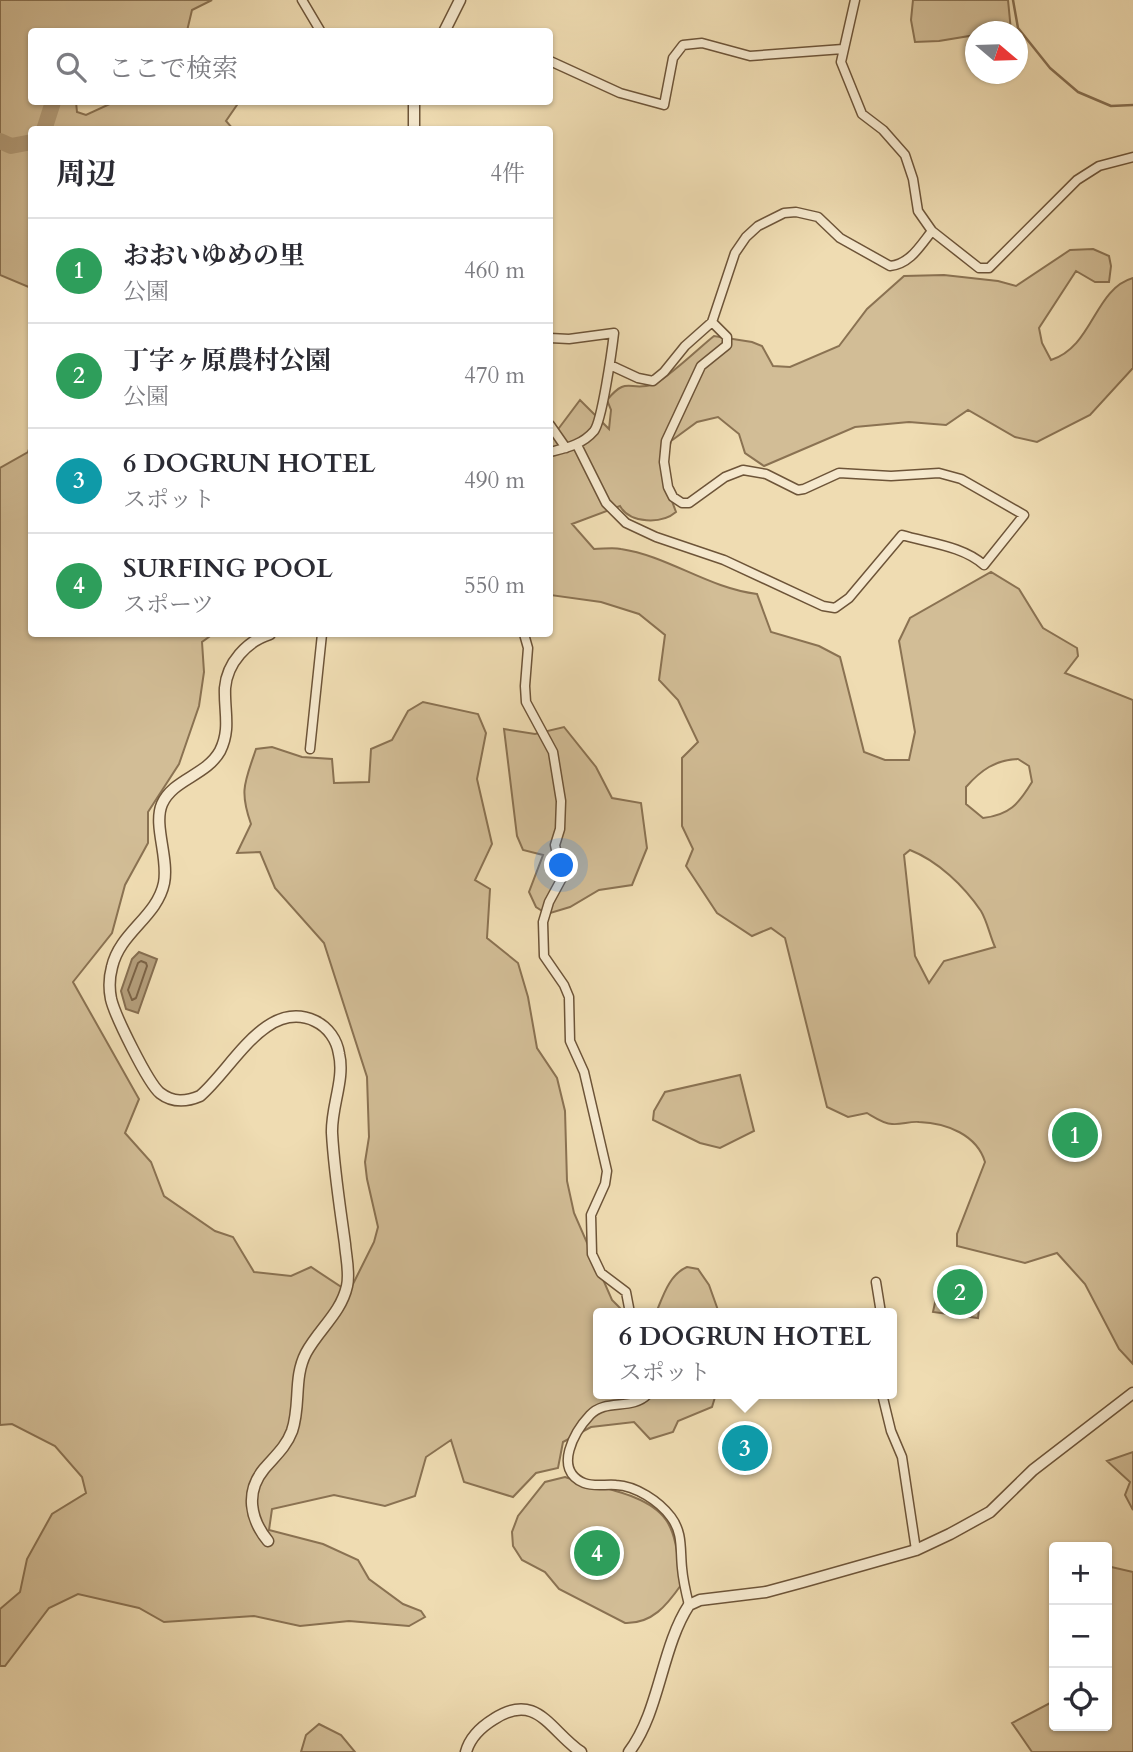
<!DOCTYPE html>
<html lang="ja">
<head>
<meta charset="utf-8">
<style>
  body { margin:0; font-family:Cardo,"Noto Serif JP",serif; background:#f2f2f3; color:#2b2b33 }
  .controls { position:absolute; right:21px; bottom:21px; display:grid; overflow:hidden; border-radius:7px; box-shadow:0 2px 5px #0004 }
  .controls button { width:63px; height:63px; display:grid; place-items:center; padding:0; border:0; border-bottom:2px solid #e1e1e2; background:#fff; color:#2b2b33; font:35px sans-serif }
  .compass { position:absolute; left:965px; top:21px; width:63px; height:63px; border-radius:50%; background:#fff; box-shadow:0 2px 5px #0004; rotate:109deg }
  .you { position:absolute; left:562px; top:866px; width:24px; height:24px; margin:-18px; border:5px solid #fff; border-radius:50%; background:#1a73e8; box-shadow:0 0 0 10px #1a73e833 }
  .badge { display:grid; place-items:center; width:46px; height:46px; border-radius:50%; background:#7c3aed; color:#fff; font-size:23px; font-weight:700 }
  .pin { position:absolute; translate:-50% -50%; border:4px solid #fff; box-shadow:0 2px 7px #0006 }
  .popup { position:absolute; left:593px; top:1308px; width:304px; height:91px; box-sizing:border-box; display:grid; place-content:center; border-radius:7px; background:#fff; filter:drop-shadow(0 2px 5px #0005); font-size:23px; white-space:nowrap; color:#7c7c81 }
  .popup b { font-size:26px; color:#2b2b33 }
  .popup::after { content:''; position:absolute; left:50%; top:100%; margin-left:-14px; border:14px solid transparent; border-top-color:#fff }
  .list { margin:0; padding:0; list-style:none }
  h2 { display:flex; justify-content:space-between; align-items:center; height:91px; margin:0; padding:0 28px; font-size:30px }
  h2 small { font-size:23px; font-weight:400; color:#7c7c81 }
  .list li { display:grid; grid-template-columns:46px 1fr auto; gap:21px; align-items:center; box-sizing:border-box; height:105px; padding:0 28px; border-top:2px solid #e1e1e2 }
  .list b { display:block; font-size:26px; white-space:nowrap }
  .list p { margin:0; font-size:23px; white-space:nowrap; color:#7c7c81 }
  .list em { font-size:23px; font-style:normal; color:#7c7c81 }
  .icon { flex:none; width:38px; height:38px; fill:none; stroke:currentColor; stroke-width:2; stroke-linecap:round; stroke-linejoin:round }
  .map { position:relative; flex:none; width:1133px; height:1752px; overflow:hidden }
  .search { position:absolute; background:#fff; box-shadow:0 2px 5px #0004; left:28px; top:28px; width:525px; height:77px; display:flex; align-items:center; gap:18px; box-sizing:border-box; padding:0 24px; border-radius:7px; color:#7c7c81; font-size:26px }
  .panel { position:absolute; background:#fff; box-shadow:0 2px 5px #0004; left:28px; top:126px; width:525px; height:511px; border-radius:7px }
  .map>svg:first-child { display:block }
  .green { fill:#d2bd96; stroke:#8a7252; stroke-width:2; fill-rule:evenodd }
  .water { fill:#b49e7b; stroke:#866e50; stroke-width:2 }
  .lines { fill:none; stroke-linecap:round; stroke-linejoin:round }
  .shore { stroke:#7b6245; stroke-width:2 }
  .stream { stroke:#866e50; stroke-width:2.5 }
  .river { stroke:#b49e7b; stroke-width:16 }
  .minor-casing { stroke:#6d5438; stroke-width:11 }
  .tertiary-casing { stroke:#6d5438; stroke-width:13 }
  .minor { stroke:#f5e8cd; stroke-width:8 }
  .tertiary { stroke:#f5e8cd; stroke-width:10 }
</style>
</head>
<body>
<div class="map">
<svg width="1133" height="1752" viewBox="0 0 1133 1752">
  <rect width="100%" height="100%" fill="#efdcb2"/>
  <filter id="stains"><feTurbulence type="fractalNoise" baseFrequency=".00286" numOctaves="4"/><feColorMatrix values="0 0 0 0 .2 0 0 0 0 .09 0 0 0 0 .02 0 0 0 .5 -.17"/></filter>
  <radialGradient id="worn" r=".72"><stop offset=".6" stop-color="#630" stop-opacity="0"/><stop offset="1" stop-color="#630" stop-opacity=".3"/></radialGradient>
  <path class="green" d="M0,0h212l-20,10 -5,21 -155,1v70h44l1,10 9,3 28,-13h125l-13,19 7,8 -201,1 -1,158 -31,-13z
    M913,0h95l3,31 -35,1 -1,3 -36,6 -24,1 -4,-22z
    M1093,249l16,7 2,10 -2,16h-14l-19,-11 -37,57 3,15 9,17c42,-13 43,-71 82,-82v90l-43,47 -53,27 -22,-5 -47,-27 -22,15 -37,-3 -54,5 -91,39 -19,-13 -6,-19 -21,-17 -21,5 -26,19 -9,33 14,38c-14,12 -46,12 -56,-6l-48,18 22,25c9,0 19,-2 27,0 47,7 87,39 136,45l14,38 48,14 21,11 24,95 21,8h24l6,-28 -16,-91 11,-23 81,-46 28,17 24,39 34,20 1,8 -13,17 68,27v664l-14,-15 -34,-65 -28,-31 -32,10 -68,-17v-12l28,-72c-8,-27 -38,-39 -66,-40 -9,-1 -18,3 -27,2 -8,0 -18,-7 -25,-11l-19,4 -21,-10 -42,-169 -14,-10 -19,8 -35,-23 -31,-47 7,-17 -11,-23v-68l16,-16 -20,-42 -19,-20 6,-45 -26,-21 -38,-12 -51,-7v-155l30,-40 29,29 2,-19 -4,-10c20,-24 21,-9 45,-15 12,-3 49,-39 62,-49l38,6 10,4 11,20 17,1 49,-21 28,-37 37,-33 40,-1 54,6 18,5 54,-36zM1018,759l11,7 3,16c-14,23 -23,33 -49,36l-17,-14v-17c15,-17 29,-27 52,-28zM910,850c28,11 54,36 71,61 6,10 9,25 14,36l-51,14 -15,22 -14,-27 -11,-101z
    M31,443l1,191h181l-11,8 2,30 -5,34 -20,58 -31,48v31l-23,42 -13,48 -39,49 66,117 -14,34 26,29 13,34 51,35 18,6 21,35 37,4 20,-9 38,25 25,-50 4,-15 -11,-48 -2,-17 4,-25 -2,-60 -43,-134 -49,-55 -15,-36 -23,1 14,-29c-12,-34 -6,-42 5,-75l16,-2 30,10 30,2 2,24 35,-1 2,-33 21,-9 16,-29 15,-9 55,12 8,19 -9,46 15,65 -17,36 15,9 -3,49 31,25 10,34 9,51 20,30 8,33 2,70 7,32 38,87 13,13h-27v81h118l-4,13 -34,14 -5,11 -23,7 -16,-17 -43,5 -28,15 -5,26 -22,5 -23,24 -49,-15 -13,-42 -25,17 -11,39 -30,10 -51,-11 -62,14 -3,21 54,14 35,16 11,19 34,25 18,7 4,6 -16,9 -60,-5 -49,5 -46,-10 -90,6 -25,-14 -61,-14 -29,14 -44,58h-5v-57l20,-17 7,-33 25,-45 34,-21 -4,-16 -27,-31 -43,-22 -12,1v-957l28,-16z
    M564,727l32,40 16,31 29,5 6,45 -15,37 -33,5 -29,17 -23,7 -11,-7 -7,-15 14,-37 -20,-5 -6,-14 -13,-107 31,5z
    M740,1075l14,56 -34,17 -20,-5 -47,-23 1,-9 11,-19z
    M687,1267l11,2 11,16 10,28h-63c7,-17 13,-38 31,-46z
    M968,1278l14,6 -4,34 -45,-6 6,-28z
    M1133,1452v58l-8,-15 5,-13 -23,-21z
    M565,1477c29,10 83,16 101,43 12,17 12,45 15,65 -14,20 -29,39 -56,38l-66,-34 -14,-17 -23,-12 -9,-14 -1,-14 6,-16 27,-34z
    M1107,1566l26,6v180h-101l-20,-29 42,-22v25h53z
    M319,1724l22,11 14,17h-54l5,-17z"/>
  <path class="water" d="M139,952l18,7 -19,54 -12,-4 -5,-18 11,-32z"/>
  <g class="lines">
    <path class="shore" d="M141,961l5,2 1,3 -11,32 -4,2 -4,-10 10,-27z"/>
    <path class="stream" d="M1013,0l5,28 32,40 28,24 33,14 22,-1"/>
    <path class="river" d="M44,130l9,-28
      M0,141l11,5 21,-4"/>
    <defs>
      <path id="minor" d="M302,0l19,32
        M855,0l-14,62 21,52 21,16 22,25 8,24 5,32 14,20 47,37h10l88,-88 22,-14 34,-9
        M550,61l70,32 44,12 9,-47 10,-13 19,-2 48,13 93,-7
        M550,338l19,1 45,-6c-2,17 -12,88 -20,98 -12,14 -28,17 -44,21
        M610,365l28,13 15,3 11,-9 21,-26 27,-24
        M550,425l16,23
        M577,445l29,58 20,20 30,14 68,23 99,46 12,2 14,-10 53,-63c27,8 61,11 82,30l40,-50 -63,-36 -22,-6 -48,3 -52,-3 -35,16 -6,1 -32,-16 -23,-4 -18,7 -36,26h-7l-9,-6 -5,-10 -4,-25 2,-21 35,-75 26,-21v-8l-15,-15 23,-69 11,-16 12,-11 26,-13 12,-1 22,5 22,21 50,28c20,-2 30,-20 42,-35
        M524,634l4,14 -3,38 1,16 27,50 8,49 -1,28 -5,16 7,33 -13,24 -6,20 1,34 20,29 5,12 1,44 14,31 23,99 -2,13 -14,31 1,39 9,19 25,19 4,21
        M310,749l12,-115
        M876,1282l5,31
        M648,1394c-16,17 -42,4 -58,21 -15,16 -38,55 -6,68 10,4 22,1 32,2 20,1 43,16 55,32 12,16 9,32 11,51 1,12 4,25 7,37
        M882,1394l9,37 11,26 14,93"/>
      <path id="tertiary" d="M444,32l16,-32
        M414,102v28
        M268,1541c-18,-22 -23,-49 -4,-72 11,-13 22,-22 28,-38 9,-26 1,-53 14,-78 13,-24 35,-40 41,-67 3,-13 -1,-29 -2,-42 -5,-37 -11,-74 -13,-111 -1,-26 13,-54 7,-79 -2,-14 -11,-27 -24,-33 -49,-23 -83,48 -115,75 -14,6 -27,7 -40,-3 -12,-10 -45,-77 -49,-94 -2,-10 -2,-21 1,-32 8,-35 45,-50 52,-84 5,-25 -11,-58 -2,-79 11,-25 44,-28 58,-53 11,-22 4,-40 5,-63 2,-25 22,-47 45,-54
        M466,1752c4,-15 15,-25 28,-33 43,-28 56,12 87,33
        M629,1752c31,-41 32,-104 60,-147l11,-5 66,-8 37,-10 113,-32 34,-16 40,-22 43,-42 100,-77"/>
    </defs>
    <use href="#minor" class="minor-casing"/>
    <use href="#tertiary" class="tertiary-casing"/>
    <use href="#minor" class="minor"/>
    <use href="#tertiary" class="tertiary"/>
  </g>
  <rect width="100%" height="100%" filter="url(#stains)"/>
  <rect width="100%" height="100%" fill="url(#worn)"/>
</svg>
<div class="controls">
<button>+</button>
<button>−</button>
<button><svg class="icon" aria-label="locate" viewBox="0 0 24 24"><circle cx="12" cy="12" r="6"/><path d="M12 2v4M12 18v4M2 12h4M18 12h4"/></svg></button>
</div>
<svg class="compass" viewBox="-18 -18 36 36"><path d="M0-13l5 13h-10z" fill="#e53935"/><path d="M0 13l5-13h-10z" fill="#7c7c81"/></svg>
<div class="you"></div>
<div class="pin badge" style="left:1075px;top:1135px;background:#2e9e5b">1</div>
<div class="pin badge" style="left:960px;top:1292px;background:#2e9e5b">2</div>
<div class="pin badge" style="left:745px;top:1448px;background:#0f9aa8">3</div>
<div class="popup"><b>6 DOGRUN HOTEL</b>スポット</div>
<div class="pin badge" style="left:597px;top:1553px;background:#2e9e5b">4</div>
<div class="search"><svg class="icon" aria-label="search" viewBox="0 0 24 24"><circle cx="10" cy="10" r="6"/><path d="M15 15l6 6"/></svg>ここで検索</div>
<section class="panel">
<h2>周辺<small>4件</small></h2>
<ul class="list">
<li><span class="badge" style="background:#2e9e5b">1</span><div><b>おおいゆめの里</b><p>公園</p></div><em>460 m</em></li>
<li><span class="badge" style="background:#2e9e5b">2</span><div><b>丁字ヶ原農村公園</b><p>公園</p></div><em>470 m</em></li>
<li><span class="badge" style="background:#0f9aa8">3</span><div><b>6 DOGRUN HOTEL</b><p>スポット</p></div><em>490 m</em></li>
<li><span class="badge" style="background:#2e9e5b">4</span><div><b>SURFING POOL</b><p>スポーツ</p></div><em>550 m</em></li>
</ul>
</section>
</div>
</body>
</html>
